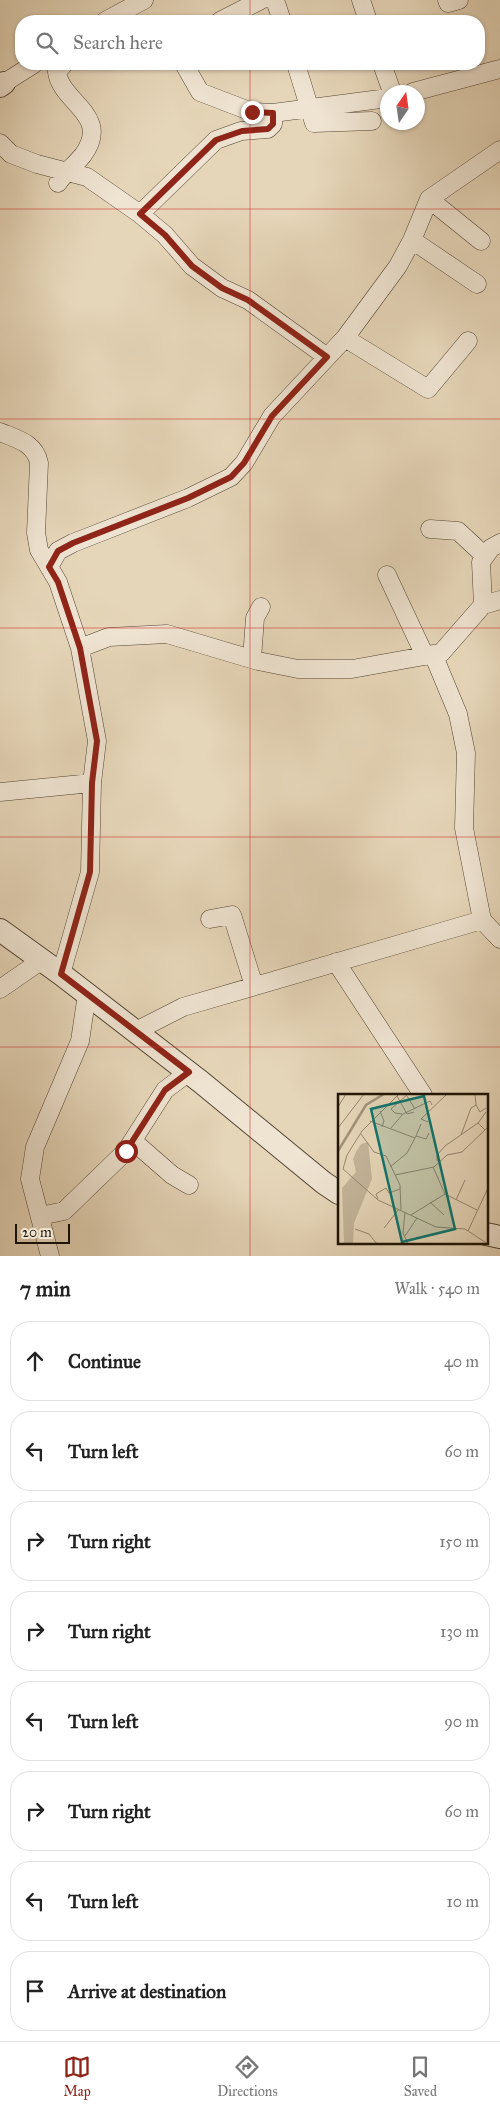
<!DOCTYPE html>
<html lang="en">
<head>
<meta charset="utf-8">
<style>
  body { margin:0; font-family:"IM FELL Great Primer",serif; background:#f2f2f2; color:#222 }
  .compass { position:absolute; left:380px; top:85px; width:45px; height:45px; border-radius:50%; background:#fff; box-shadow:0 1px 4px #0004; rotate:13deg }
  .scale { position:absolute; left:15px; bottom:12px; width:55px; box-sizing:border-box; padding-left:5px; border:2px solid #201507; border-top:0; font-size:14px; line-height:18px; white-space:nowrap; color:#201507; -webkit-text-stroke:4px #efe4d2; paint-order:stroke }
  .stop { position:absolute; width:15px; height:15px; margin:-11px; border:4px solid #8f2418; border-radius:50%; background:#fff }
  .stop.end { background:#8f2418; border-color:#fff; box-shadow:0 1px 5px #0008 }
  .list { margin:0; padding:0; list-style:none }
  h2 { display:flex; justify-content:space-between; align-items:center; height:65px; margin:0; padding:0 20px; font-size:21px }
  h2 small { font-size:16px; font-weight:400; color:#767676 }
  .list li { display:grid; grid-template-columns:32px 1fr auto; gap:15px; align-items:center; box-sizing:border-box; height:80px; margin:0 10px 10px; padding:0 10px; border:1px solid #e0e0e0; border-radius:20px }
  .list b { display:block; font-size:19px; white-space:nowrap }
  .list em { font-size:16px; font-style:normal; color:#767676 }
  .icon { flex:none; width:28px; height:28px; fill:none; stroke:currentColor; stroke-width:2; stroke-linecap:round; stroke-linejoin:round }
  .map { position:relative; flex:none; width:500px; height:1256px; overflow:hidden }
  .search { position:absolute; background:#fff; box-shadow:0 1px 4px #0004; left:15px; right:15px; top:15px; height:55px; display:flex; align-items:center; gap:12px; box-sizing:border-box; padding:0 18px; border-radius:20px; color:#767676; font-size:19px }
  .sheet { height:785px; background:#fff }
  nav { display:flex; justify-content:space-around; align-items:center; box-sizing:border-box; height:70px; border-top:1px solid #e0e0e0; background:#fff; font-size:14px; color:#767676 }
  nav a { display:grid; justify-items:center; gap:2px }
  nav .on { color:#8f2418 }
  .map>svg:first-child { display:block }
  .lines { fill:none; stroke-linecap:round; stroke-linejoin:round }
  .minor-casing { stroke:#524534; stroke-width:19 }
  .tertiary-casing { stroke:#524534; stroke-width:24 }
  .minor { stroke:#efe4d2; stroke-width:18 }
  .tertiary { stroke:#efe4d2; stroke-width:22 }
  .route { stroke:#8f2418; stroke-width:6 }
  .grid { fill:none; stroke:#d62828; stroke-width:1; stroke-opacity:0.55 }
  .inset-river { fill:none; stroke:#a3947c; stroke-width:2.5 }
  .inset-road { fill:none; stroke:#978972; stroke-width:1 }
  .view { fill:#0f766e; fill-opacity:0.15; stroke:#0f766e; stroke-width:2.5 }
  .inset-edge { fill:none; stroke:#201507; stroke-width:2.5 }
</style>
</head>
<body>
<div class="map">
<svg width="500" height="1256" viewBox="0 0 500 1256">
  <rect width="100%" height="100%" fill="#e6d6b9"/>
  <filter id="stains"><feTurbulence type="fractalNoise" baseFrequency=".004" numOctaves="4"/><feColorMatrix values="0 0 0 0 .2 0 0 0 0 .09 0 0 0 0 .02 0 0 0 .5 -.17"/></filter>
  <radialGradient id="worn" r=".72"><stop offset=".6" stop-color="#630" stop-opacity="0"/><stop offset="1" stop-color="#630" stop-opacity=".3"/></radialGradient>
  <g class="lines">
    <defs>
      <path id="minor" d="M275,0l7,21
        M361,0l7,21
        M447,0l1,3 11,-3
        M105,21l39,-21
        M220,21l41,-21
        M184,64l16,28 52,20 21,1
        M296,64l18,59 58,-2
        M382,64l10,28
        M4,83l30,-19
        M413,92l87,-23
        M0,143l11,11 26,10 50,13 53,37 25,21 27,31 30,22 26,12 79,57
        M58,183c7,-11 17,-18 25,-28 29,-40 -22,-52 -26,-83l7,-8
        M429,199l-17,41 65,44
        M140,214l76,-74 25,-9 27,-2 5,-5v-11l115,-15
        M412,240l-14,26 -53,72 83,51 40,-48
        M481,241l-52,-42 71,-49
        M0,432c17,7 35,11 39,31l-3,70 3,17 19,32 22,66 17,93 -5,42 -2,89 -29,102
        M430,529l28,2 27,25
        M49,567l9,-16 15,-8 115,-45 43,-21 13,-14 28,-47 73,-78
        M387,575l38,81
        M483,605l-2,-43 10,-14 9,-5
        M80,648l29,-11 58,-3 91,27 40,8h54l89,-16 42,-48 17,-5
        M433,654l25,60 8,39 -2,75 18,92 18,19
        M252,659l3,-41 6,-11
        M0,792l92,-9
        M210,919l22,-4 22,71
        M336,962l87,133
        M0,989l42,-29
        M136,1031l47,-24 299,-87
        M133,1141l39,34 17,10
        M40,1216l24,-5 62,-60 39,-61 24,-18
        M50,1256l-20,-77 5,-32 45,-106 7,-47"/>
      <path id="tertiary" d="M0,86l4,-3
        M0,930l61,44 140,108 123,101 15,10
        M486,1234l14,3"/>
    </defs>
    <use href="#minor" class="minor-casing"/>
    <use href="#tertiary" class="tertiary-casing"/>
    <use href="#minor" class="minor"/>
    <use href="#tertiary" class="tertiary"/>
  </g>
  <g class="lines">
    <path class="route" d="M126,1151l39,-61 24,-18 -128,-98 29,-102 2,-89 5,-42 -17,-93 -22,-66 -9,-15 9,-16 15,-8 115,-45 43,-21 13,-14 28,-47 55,-59 -79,-57 -26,-12 -30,-22 -27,-31 -25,-21 76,-74 26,-9 26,-2 5,-5v-11l-21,-1"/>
  </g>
  <path class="grid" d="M250,0v21M250,64v1192M0,209h500M0,419h500M0,628h500M0,837h500M0,1047h500"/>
  <g transform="translate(338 1094)">
    <rect width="150" height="150" fill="#e6d6b9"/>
    <path d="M30,48l4,37 -18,44 -1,21h-9l-2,-56 14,-16 -3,-13 3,-7 5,-8z" fill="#c4b59b"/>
    <path class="inset-river" d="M0,57l28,-46 18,-11"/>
    <path class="inset-road" d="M61,0l-37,37 -15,24 -4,14 35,31 58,27 29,2 23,15M59,2l10,18 7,-2M69,2l8,13M138,11l4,7 6,-4M0,13l8,-13M42,17l4,10 -2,6M64,20l-7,-1 -4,-4 17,-15M32,27l45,17M90,28l-7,-3 26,-25M83,30l-5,12 10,3 3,-6M0,34l26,-34M53,34l12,-14 27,-13 2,4M147,36l-7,-7 8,-11M23,40l13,18 12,4 14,29 1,25M123,41l10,-27 5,-3 -1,-11M99,67v-6l8,-9 33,-23M52,73l17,-14 9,-17M95,73l12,27 32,16M57,81l39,-8 13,-12 15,-3 26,-25M40,105l-2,-5 10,-6 3,5 11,-4M118,106l9,-20M92,108l14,13M67,118l-2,21 5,11M73,121l34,-21M46,134l15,-19M17,135l14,5 8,10M130,137l20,-43M67,142l12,-18"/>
    <path class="view" d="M86,2l31,133 -53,13 -31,-133z"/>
    <rect width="150" height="150" class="inset-edge"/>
  </g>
  <rect width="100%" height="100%" filter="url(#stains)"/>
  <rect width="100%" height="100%" fill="url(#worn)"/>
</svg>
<svg class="compass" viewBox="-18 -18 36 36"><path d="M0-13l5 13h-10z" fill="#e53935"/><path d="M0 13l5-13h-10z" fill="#767676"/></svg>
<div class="scale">20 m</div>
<div class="stop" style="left:126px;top:1151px"></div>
<div class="stop end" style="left:252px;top:112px"></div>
<div class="search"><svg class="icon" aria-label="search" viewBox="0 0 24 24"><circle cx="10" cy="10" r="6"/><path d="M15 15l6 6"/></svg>Search here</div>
</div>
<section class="sheet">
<h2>7 min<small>Walk · 540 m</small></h2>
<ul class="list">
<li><svg class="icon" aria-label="ahead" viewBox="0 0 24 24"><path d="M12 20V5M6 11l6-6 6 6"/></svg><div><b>Continue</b></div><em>40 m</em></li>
<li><svg class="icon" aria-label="left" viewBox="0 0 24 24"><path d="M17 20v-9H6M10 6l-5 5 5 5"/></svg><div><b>Turn left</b></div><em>60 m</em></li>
<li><svg class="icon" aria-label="right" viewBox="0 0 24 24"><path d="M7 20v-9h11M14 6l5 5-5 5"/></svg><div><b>Turn right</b></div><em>150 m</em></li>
<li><svg class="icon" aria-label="right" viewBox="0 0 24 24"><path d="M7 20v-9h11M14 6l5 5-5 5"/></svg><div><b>Turn right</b></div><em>130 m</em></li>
<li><svg class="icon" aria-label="left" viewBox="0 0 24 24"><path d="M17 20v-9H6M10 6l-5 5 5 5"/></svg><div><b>Turn left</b></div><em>90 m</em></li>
<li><svg class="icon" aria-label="right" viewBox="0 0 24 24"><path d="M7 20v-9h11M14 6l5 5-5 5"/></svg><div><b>Turn right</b></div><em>60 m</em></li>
<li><svg class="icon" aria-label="left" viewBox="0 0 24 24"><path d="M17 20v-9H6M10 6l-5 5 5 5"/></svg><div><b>Turn left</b></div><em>10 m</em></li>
<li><svg class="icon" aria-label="arrive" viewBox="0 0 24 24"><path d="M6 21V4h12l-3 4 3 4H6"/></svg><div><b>Arrive at destination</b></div></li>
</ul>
</section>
<nav>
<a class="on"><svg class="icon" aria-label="map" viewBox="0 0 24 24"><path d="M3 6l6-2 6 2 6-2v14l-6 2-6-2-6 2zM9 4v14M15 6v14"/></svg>Map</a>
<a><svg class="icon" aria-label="directions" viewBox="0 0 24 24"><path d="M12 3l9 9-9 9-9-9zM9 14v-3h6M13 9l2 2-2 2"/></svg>Directions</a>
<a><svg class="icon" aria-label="saved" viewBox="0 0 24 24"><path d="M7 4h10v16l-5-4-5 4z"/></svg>Saved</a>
</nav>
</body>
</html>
